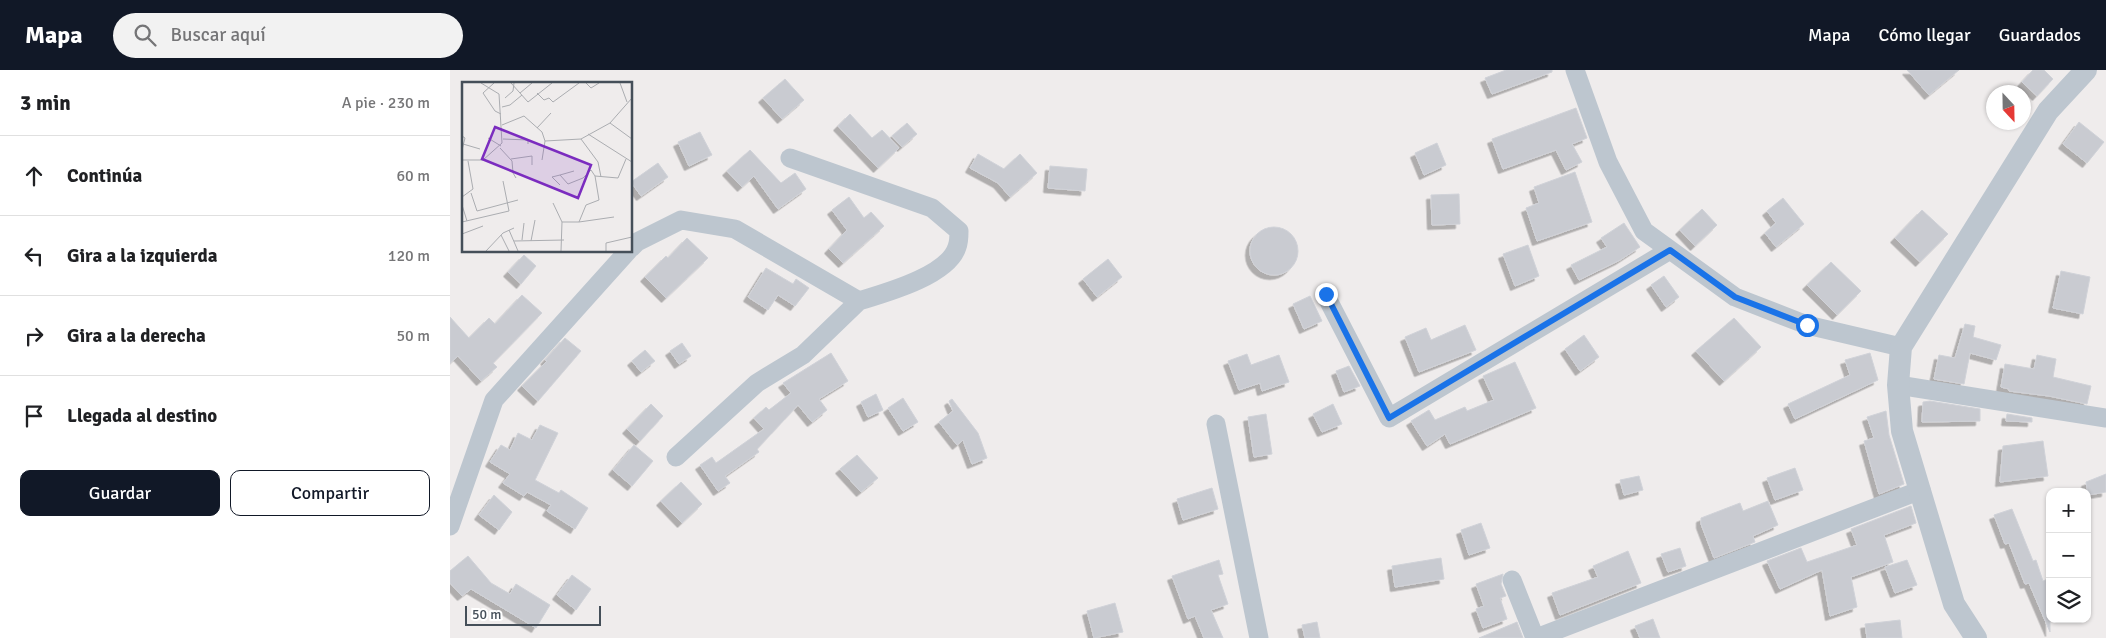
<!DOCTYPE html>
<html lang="es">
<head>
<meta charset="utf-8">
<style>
  body { margin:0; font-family:Signika,sans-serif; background:#f2f2f2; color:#202124 }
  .controls { position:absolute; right:15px; bottom:15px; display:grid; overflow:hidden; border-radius:10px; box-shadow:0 1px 4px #0004 }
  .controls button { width:45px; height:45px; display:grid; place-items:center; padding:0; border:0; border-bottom:1px solid #e0e0e0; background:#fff; color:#202124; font:25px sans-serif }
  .compass { position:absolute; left:1536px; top:15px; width:45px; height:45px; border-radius:50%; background:#fff; box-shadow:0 1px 4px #0004; rotate:158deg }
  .scale { position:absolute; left:15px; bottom:12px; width:136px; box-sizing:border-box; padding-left:5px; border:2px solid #454f59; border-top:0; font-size:14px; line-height:18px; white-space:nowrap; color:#454f59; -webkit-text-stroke:4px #fff; paint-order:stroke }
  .stop { position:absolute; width:15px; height:15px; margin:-11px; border:4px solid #1a73e8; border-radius:50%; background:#fff }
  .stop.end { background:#1a73e8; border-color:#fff; box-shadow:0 1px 5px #0008 }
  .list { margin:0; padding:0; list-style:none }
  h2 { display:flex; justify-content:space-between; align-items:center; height:65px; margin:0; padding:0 20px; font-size:21px }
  h2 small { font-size:16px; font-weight:400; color:#757577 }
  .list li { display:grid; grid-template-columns:32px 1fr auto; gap:15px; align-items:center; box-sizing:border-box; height:80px; padding:0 20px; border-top:1px solid #e0e0e0 }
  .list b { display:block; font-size:19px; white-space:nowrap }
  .list em { font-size:16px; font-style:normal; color:#757577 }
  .actions { display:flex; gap:10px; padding:15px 20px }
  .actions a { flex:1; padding:11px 0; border:1px solid #111827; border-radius:10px; text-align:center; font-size:18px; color:#111827 }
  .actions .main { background:#111827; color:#fff }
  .icon { flex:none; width:28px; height:28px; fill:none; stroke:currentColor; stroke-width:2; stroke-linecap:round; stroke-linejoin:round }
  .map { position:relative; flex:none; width:1656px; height:568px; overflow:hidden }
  header { display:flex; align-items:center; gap:30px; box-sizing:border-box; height:70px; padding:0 25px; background:#111827; color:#fff }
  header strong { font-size:24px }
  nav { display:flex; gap:28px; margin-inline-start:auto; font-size:18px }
  .search { width:350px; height:45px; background:#f2f2f2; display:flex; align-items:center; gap:12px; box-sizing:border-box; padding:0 18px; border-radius:28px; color:#757577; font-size:19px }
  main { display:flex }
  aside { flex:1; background:#fff }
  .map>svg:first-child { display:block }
  .building { fill:#c9cbd1; stroke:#d0d2d8; filter:url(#shadow) }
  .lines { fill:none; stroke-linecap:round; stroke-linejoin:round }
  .minor { stroke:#bdc6cf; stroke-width:19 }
  .tertiary { stroke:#bdc6cf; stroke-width:22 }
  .route { stroke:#1a73e8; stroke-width:6 }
  .inset-road { fill:none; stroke:#abadb1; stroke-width:1 }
  .view { fill:#7b2cbf; fill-opacity:0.15; stroke:#7b2cbf; stroke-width:2.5 }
  .inset-edge { fill:none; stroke:#454f59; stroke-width:2.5 }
</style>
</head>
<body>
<header>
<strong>Mapa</strong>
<div class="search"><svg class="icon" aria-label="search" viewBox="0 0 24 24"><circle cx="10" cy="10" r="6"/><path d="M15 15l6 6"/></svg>Buscar aquí</div>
<nav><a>Mapa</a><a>Cómo llegar</a><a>Guardados</a></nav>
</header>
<main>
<aside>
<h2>3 min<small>A pie · 230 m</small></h2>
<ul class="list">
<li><svg class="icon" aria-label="ahead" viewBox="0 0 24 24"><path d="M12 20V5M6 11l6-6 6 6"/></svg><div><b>Continúa</b></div><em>60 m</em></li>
<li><svg class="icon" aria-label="left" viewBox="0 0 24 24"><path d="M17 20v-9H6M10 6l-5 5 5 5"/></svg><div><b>Gira a la izquierda</b></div><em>120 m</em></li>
<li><svg class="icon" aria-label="right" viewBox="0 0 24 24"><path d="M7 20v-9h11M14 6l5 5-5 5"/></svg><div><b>Gira a la derecha</b></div><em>50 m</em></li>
<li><svg class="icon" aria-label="arrive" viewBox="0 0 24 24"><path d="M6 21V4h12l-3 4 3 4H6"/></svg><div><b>Llegada al destino</b></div></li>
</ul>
<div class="actions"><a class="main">Guardar</a><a>Compartir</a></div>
</aside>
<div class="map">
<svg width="1656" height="568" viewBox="0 0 1656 568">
  <defs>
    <filter id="shadow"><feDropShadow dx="-4.5" dy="4.5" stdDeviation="0" flood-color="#0004"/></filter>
  </defs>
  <rect width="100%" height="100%" fill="#efecec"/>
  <path class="building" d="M1056,0h46v2l-60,22 -7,-16z
    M1457,0h52l-30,25z
    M1583,0h11l9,9 -16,17 -15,-14z
    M335,9l19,21 -22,19 -19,-21z
    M1126,38l11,30 -15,6 10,18 -16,8 -10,-20 -53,19 -11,-30z
    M400,44l22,24 10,-8 17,18 -21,20 -40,-42z
    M1629,52l25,20 -17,21 -24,-19z
    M457,53l10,11 -15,13 -10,-11z
    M250,62l12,23 -23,11 -11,-24z
    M987,73l9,22 -22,10 -9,-22z
    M300,80l31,33 14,-10 11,16 -28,20 -24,-33 -12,11 -15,-16z
    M528,84l26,15 16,-15 17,19 -27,24 -12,-14 -28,-15z
    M208,93l10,14 -27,19 -10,-14z
    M600,96l37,3 -2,22 -37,-3z
    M1125,102l17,50 -55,19 -11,-33 13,-5 -5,-16z
    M1009,124l1,30 -28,1 -1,-30z
    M399,127l15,21 7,-6 13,14 -41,37 -14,-14 18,-19 -15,-20z
    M1333,128l21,26 -28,23 -11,-14 11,-10 -9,-12z
    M1252,139l15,16 -22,21 -15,-16z
    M1472,140l26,24 -28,28 -25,-24z
    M1174,153l16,24 -20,13 -41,20 -8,-15 36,-18 -6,-9z
    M800 181a24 24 0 1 1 48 0a24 24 0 1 1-48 0Z
    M237,168l21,20 -42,40 -21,-21 21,-21 2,2z
    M1078,175l11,31 -24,10 -12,-32z
    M74,185l12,11 -15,18 -13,-12z
    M658,189l14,18 -25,20 -14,-18z
    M1381,192l30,29 -24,24 -30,-30z
    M316,198l27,16 3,-5 13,9 -14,18 -17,-11 -10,15 -20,-13z
    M1611,201l29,6 -7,37 -30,-6z
    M1214,206l15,21 -13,10 -15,-22z
    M72,225l20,18 -49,50 4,4 -16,14 -23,-25 -8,7v-46l19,21 20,-20 6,6z
    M860,226l12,25 -18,8 -11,-25z
    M1284,248l27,29 -37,34 -28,-30z
    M1515,254l10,2 -2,11 28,8 -5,15 -26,-7 -6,31 -30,-5 5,-24 16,3z
    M1015,255l11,25 -57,22 -14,-35 21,-9 5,12z
    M1134,265l15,22 -19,14 -15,-22z
    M115,268l16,13 -43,50 -16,-15 25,-25 -2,-1z
    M232,273l9,13 -12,8 -9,-13z
    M195,280l10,11 -14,11 -9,-11z
    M381,283l17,28 -29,18 8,11 -15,12 -14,-17 -41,44 2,3 -34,24 5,7 -12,8 -18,-26 12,-8 4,6 48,-34 -10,-11 12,-11 3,3 22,-17 -8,-10z
    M1420,283l8,27 -83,39 -7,-15 62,-29 -5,-15z
    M797,284l4,11 28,-10 10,27 -27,9 -2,-8 -21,7 -11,-29z
    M1587,285l19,4 -3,18 38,9 -4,18 -38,-8 -40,-5v-2l-8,-2 4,-23 29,5z
    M1065,292l21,46 -86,36 -5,-10 -18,12 -16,-25 18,-11 6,10 30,-13 2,4 27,-11 -11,-24z
    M899,296l11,20 -16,6 -8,-21z
    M426,324l7,16 -15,7 -7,-15z
    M453,328l15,24 -15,9 -15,-23z
    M502,329l26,34 9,25 -15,6 -9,-24 -6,5 -18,-23 14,-11 -4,-10z
    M1480,331l50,8v12l-58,1 1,-20z
    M201,334l12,12 -23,25 -13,-12z
    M883,334l9,20 -20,8 -9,-18z
    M1436,341l3,24 15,49 -25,10 -15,-53 10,-3 -7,-21z
    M816,344l6,40 -18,3 -6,-40z
    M1557,344l25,4v4l-26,-1z
    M90,355l18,8 -23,47 24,13 2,-3 27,18 -13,21 -28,-18 4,-6 -24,-13 -3,4 -21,-13 7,-9 -20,-12 11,-17 9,5 8,-17 14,7z
    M1593,371l5,35 -48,6 3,-36z
    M184,375l19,16 -21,25 -19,-16z
    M407,385l21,23 -17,14 -21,-23z
    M1345,398l8,22 -28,10 -8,-22z
    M1656,404v18l-18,3 -2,-13z
    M1189,406l4,14 -19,5 -4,-15z
    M231,412l21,22 -20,19 -21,-22z
    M762,418l6,21 -35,11 -6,-21z
    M44,425l18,17 -13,18 -20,-15z
    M1318,431l10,24 -25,11 2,6 -41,16 -13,-34v-6l39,-15 3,8z
    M1461,436l5,17 -32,12 9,27 -42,15 6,30 -27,9 -8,-46 -42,19 -13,-28 34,-13 6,14 50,-17 -6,-16z
    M1562,439l21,52 3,-1 7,21 7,-3v54l-21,-49 -4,1 -16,-41 -4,1 -11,-29z
    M1031,453l9,25 -21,7 -8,-25z
    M1230,478l6,18 -18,6 -7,-18z
    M1178,481l13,32 -81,32 -8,-22 46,-16 -5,-11z
    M18,486l23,27 19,11 6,-10 34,21 -14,23 -65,-39 -9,7 -12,-13v-12z
    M991,488l3,21 -49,8 -3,-21z
    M769,490l4,14 -5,1 10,29 -17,6 12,28h-19l-9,-22 -7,3 -16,-43z
    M1457,490l10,25 -22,8 -10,-26z
    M1053,504l-2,10 5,12 -6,2 7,21 -24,9 -7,-19 8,-3 -8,-22z
    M122,505l19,14 -15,21 -19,-15z
    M665,533l8,29 -29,6 -7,-27z
    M1203,549l7,19h-20l-5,-12z
    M1450,550l2,18h-35l-2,-14z
    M867,552l3,16h-15l-3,-13z
    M1067,552l6,16h-44z"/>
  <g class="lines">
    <path class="minor" d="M1125,0l33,92 36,69 91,66 72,28 94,22
      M340,88l142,50 27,23c0,5 0,11 -2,16 -9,29 -72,46 -98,54
      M181,178l6,-6 44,-22 54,9 124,72 -56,54 -46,28 -81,74
      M875,224l64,124 281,-168
      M1448,315l208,33
      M766,354l43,214
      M0,456l44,-126 134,-149
      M1062,510l23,58
      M1086,568l385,-148"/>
    <path class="tertiary" d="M1526,568l-22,-34 -52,-173 -4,-46 3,-38 147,-236 38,-41"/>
  </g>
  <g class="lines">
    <path class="route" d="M876,224l63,124 281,-168 65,47 72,28"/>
  </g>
  <g transform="translate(12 12)">
    <rect width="170" height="170" fill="#efecec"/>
    <path class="inset-road" d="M32,1l-11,10 12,18 6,3M49,1l17,19 24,-19M124,1l5,5 8,-5M158,1l7,19M58,11l12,-10M75,11l7,7 5,-2 4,4 26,-19M43,16l8,-7 1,-8M40,25l8,-2 12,-10M148,41l22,16M40,43l22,-9 18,16 3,9 36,-2 29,-16 22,-25M75,46l14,-15M126,52l44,28M0,54l3,2 -3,12M26,56l13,8M41,57l25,1v4M119,57l17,23 3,15M1,62l17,5M38,66l12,13 1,12 3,5M49,77l21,-3v9M0,78h21l19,-17 -3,-49 -18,-11M80,78l3,-19M112,89l-14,4 8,9 15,-6 8,-8 4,6M98,93l-8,2 8,8M9,111l6,18 41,-11M0,115l11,-8 -5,-28M91,121l9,19M0,123l5,16M0,140l47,-11 -6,-30M117,140l35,-5M47,148l9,21M0,152l21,-8M39,153l8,16M60,158l2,-17M52,159l50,-1M69,159l4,-21M24,169l17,-18 11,-5M99,169l1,-29h17l7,-17 13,-5 -4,-24 23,2 8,-19M144,169v-8l26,-6"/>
    <path class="view" d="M33,45l96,38 -13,33 -96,-39z"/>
    <rect width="170" height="170" class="inset-edge"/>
  </g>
</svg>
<div class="controls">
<button>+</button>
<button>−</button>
<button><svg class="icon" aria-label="layers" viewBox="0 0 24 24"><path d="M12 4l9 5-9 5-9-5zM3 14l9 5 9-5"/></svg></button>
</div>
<svg class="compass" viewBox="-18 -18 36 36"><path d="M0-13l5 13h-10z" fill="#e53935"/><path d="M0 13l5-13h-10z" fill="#757577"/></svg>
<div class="scale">50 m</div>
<div class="stop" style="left:1357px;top:255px"></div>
<div class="stop end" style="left:876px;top:224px"></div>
</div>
</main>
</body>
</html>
